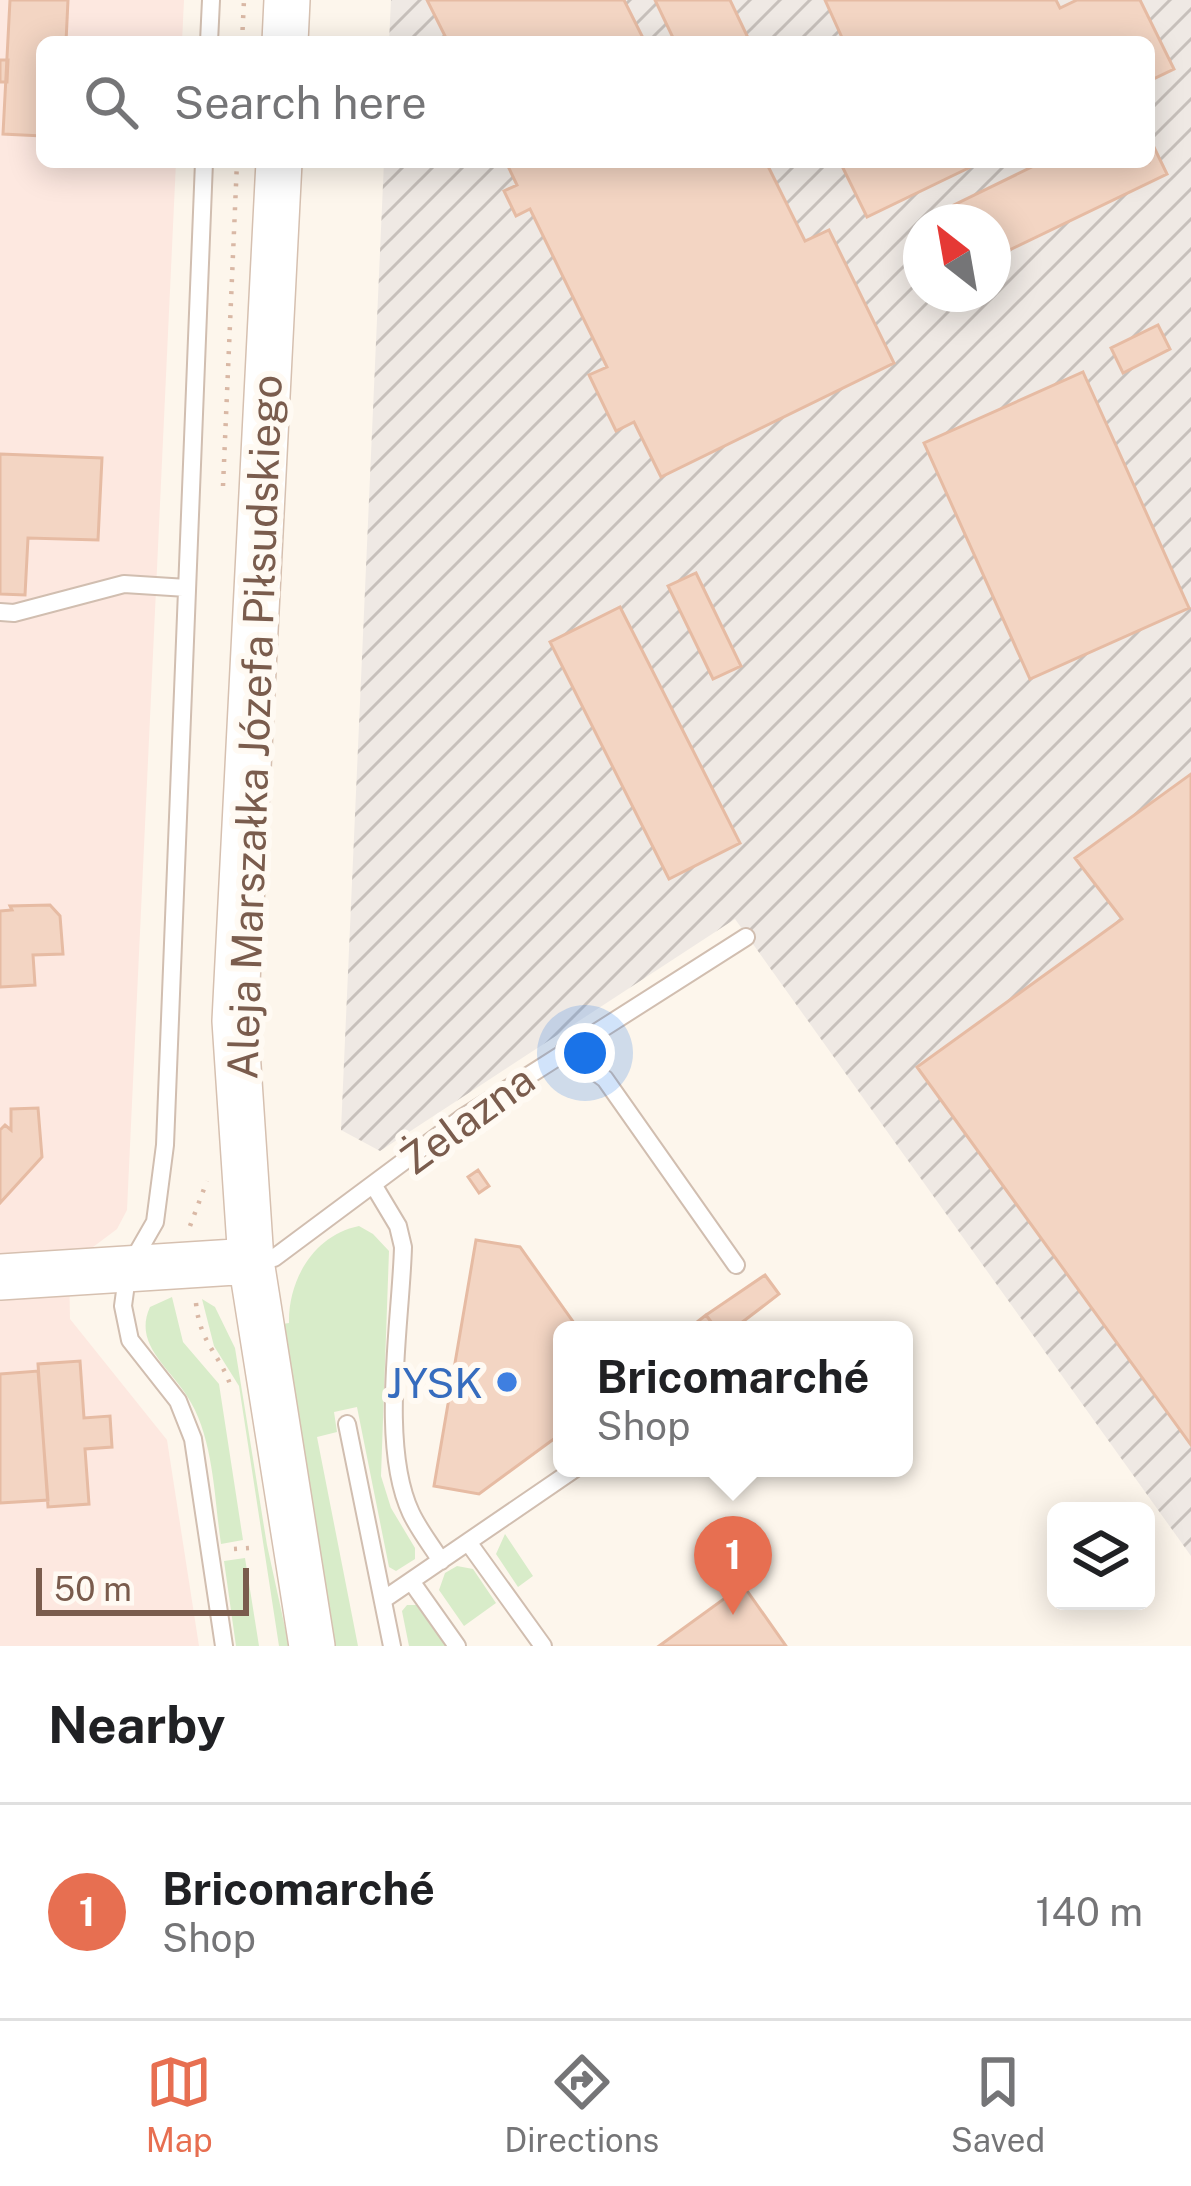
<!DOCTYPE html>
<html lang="en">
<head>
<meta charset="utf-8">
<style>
  body { margin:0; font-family:"Public Sans",sans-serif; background:#f6f6f6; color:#202124 }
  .controls { position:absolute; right:36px; bottom:36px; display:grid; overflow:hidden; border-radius:18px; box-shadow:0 6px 30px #0003 }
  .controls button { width:108px; height:108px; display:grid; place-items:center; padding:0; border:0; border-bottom:3px solid #e0e0e0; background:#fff; color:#202124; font:60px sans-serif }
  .compass { position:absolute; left:903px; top:204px; width:108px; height:108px; border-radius:50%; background:#fff; box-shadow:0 6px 30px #0003; rotate:329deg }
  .scale { position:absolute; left:36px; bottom:30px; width:213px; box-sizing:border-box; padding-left:12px; border:6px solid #7a5c4d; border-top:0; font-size:33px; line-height:42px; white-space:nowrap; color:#7a5c4d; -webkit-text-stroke:9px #fffaf3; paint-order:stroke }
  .you { position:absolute; left:585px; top:1053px; width:42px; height:42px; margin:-30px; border:9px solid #fff; border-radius:50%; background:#1a73e8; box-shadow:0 0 0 18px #1a73e833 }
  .badge { display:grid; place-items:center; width:78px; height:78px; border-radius:50%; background:#e76f51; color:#fff; font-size:39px; font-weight:700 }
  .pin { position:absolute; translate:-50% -99px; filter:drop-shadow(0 3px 6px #0008) }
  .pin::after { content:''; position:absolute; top:63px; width:42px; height:36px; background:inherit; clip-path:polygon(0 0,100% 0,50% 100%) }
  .popup { position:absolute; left:553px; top:1321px; width:360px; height:156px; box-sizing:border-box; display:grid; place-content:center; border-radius:18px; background:#fff; filter:drop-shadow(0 3px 9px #0005); font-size:39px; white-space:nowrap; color:#757577 }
  .popup b { font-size:45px; color:#202124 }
  .popup::after { content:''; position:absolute; left:50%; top:100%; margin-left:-24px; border:24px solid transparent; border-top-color:#fff }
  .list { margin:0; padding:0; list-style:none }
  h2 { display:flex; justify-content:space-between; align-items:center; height:156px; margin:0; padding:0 48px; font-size:51px }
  h2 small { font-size:39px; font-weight:400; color:#757577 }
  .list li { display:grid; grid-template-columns:78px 1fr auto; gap:36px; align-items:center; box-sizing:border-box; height:216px; padding:0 48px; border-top:3px solid #e0e0e0 }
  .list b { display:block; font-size:45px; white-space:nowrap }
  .list p { margin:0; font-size:39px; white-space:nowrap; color:#757577 }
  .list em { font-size:39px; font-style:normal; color:#757577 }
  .icon { flex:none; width:66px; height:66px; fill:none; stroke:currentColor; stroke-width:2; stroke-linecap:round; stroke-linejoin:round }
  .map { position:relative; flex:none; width:1191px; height:1646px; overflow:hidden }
  .search { position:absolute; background:#fff; box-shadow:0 6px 30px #0003; left:36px; right:36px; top:36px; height:132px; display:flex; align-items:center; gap:30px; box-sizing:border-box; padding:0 42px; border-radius:18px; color:#757577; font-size:45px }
  .sheet { height:372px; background:#fff }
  nav { display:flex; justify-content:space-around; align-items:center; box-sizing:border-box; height:168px; border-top:3px solid #e0e0e0; background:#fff; font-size:33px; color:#757577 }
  nav a { display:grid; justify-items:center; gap:6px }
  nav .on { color:#e76f51 }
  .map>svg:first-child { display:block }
  .commercial { fill:#fde8e0 }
  .industrial { fill:url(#industrial-furrows); fill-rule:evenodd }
  .grass { fill:#d8ecc9 }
  .building { fill:#f3d5c3; stroke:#e6bba3; stroke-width:3 }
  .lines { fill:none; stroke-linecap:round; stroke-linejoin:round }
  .lane-casing { stroke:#d1beb0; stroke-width:20 }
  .secondary-casing { stroke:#d6c0b0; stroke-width:48 }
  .path { stroke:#d9b8a5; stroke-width:4.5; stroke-dasharray:3 9; stroke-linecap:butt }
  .lane { stroke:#fff; stroke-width:16 }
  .secondary { stroke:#fff; stroke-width:45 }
  .shop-dot { fill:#3f7fe0; stroke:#fffaf3; stroke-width:4.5 }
  .labels { text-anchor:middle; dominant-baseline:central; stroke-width:12; stroke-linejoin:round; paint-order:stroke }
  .street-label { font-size:42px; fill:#7a5c4d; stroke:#fffaf3 }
  .shop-label { font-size:42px; fill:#366cbe; stroke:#fffaf3; text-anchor:end }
</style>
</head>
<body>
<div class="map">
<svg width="1191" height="1646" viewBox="0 0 1191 1646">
  <defs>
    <pattern id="industrial-furrows" width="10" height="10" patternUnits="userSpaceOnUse" patternTransform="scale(3)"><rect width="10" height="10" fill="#efe9e4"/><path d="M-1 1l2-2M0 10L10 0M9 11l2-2" fill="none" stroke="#c7c0bb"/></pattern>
  </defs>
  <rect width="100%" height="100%" fill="#fdf6ec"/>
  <path class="commercial" d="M0,0h184l-2,42h-140v120h134l-49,1048 -10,19 -48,36 1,54 97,121 32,206h-199z"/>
  <path class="industrial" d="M391,0h800v1556l-456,-637 -355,232 -39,-21 43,-968h765v-120h-760zM921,222h72v72h-72z"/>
  <path class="grass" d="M359,1226l14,8 16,17 -8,225 10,32 24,40v11l-19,12 -7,-4 -32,-160 -23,5 3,20 -20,5 41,209h-25l-50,-322 6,-1c-1,-43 25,-88 70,-97z
    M172,1297l11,45 36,42 24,156 -22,4c-7,-47 -7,-107 -34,-148 -18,-29 -54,-52 -37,-89z
    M202,1299l13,8 20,41 32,197 22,101h-10l-40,-260 -25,-40z
    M505,1534l28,42 -15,11 -22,-33z
    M245,1558l14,88h-23l-12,-85z
    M457,1566l16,3 23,34 -32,23 -25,-36 6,-17z
    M407,1605h9l30,41h-37l-7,-35z"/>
  <path class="building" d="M10,0h58l-2,42h-24v94l-39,-2z
    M427,0h197l21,42h-197z
    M655,0h75l20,42h-75z
    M825,0h231l4,8 17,-8h63l34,69 -25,12v-39h-305z
    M0,60h8l-1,22h-7z
    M1149,137l18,37 -174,84v-36h-31l-8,-17 88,-43h107z
    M506,162h260l39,79 24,-11 65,133 -233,114 -27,-55 -18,9 -27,-56 18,-8 -77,-158 -14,7 -12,-25 13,-6z
    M840,162h141l-114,55z
    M1158,325l12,24 -47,24 -12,-25z
    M1083,372l106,236 -159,71 -106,-236z
    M0,454l102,4 -4,82 -70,-2 -3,57 -25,-1z
    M696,573l45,93 -28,13 -45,-93z
    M620,607l120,236 -71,36 -119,-237z
    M1191,774v671l-274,-378 205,-148 -47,-61z
    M50,905l10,11 3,38 -30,1 2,30 -35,2v-76l12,-1 -2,-4z
    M38,1108l4,49 -42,46v-73l5,-5 6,5v-21z
    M478,1170l11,16 -10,7 -11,-16z
    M476,1240l44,7 59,83h-17v103l-83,61 -45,-8z
    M765,1275l14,19 -47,36h-15l-11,-15z
    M706,1315l11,15h-30z
    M80,1361l4,57 26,-2 2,31 -27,2 4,55 -41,3 -10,-143z
    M38,1371l10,129 -48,3v-129z
    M743,1585l43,61h-127z"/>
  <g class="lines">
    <defs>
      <path id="lane" d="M209,42l2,-42
        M204,162l-39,983 -10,77 -27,47 -5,37 7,34 48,61 15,38 31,207
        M0,612l14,1 110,-29 63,4
        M565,1049l40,30 131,186
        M374,1186l24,40 5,21c-2,75 -24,198 8,266 8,17 20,32 30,48
        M253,1260l21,-2 188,-140 284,-181
        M347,1424l45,222
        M468,1542l75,104
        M411,1581l46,65
        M383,1600l193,-132"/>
      <path id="secondary" d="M285,42l2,-42
        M279,162l-44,859 16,240 61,385
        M0,1277l251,-16"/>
    </defs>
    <use href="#lane" class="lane-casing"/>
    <use href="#secondary" class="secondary-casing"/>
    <path class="path" d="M242,42l2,-42
      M223,486l14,-324
      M190,1226l17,-45
      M196,1303c4,42 25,51 36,87
      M234,1549l15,-1"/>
    <use href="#lane" class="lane"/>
    <use href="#secondary" class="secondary"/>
  </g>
  <circle class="shop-dot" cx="507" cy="1382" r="12"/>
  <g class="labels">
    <g class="street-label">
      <text transform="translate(254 727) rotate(-88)">Aleja Marszałka Józefa Piłsudskiego</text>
      <text transform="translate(467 1119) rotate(-36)">Żelazna</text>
    </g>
    <g class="shop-label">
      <text x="483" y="1382">JYSK</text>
    </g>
  </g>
</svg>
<div class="controls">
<button><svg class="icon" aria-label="layers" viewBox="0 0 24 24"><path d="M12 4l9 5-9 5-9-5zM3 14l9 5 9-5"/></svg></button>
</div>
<svg class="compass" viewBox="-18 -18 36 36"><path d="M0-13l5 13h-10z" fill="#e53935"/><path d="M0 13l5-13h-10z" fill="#757577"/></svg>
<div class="scale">50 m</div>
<div class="you"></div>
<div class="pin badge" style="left:733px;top:1615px">1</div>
<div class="popup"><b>Bricomarché</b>Shop</div>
<div class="search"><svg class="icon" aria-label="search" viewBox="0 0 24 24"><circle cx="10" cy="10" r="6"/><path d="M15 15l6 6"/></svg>Search here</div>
</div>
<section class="sheet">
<h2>Nearby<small></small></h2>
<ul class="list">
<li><span class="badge">1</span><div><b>Bricomarché</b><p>Shop</p></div><em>140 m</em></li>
</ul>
</section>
<nav>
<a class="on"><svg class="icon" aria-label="map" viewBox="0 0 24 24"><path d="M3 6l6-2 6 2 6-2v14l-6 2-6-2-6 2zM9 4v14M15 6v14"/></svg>Map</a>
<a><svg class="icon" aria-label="directions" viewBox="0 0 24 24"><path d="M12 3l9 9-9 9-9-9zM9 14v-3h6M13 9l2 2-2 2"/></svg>Directions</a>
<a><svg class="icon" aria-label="saved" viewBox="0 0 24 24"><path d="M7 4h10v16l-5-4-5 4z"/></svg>Saved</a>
</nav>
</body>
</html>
